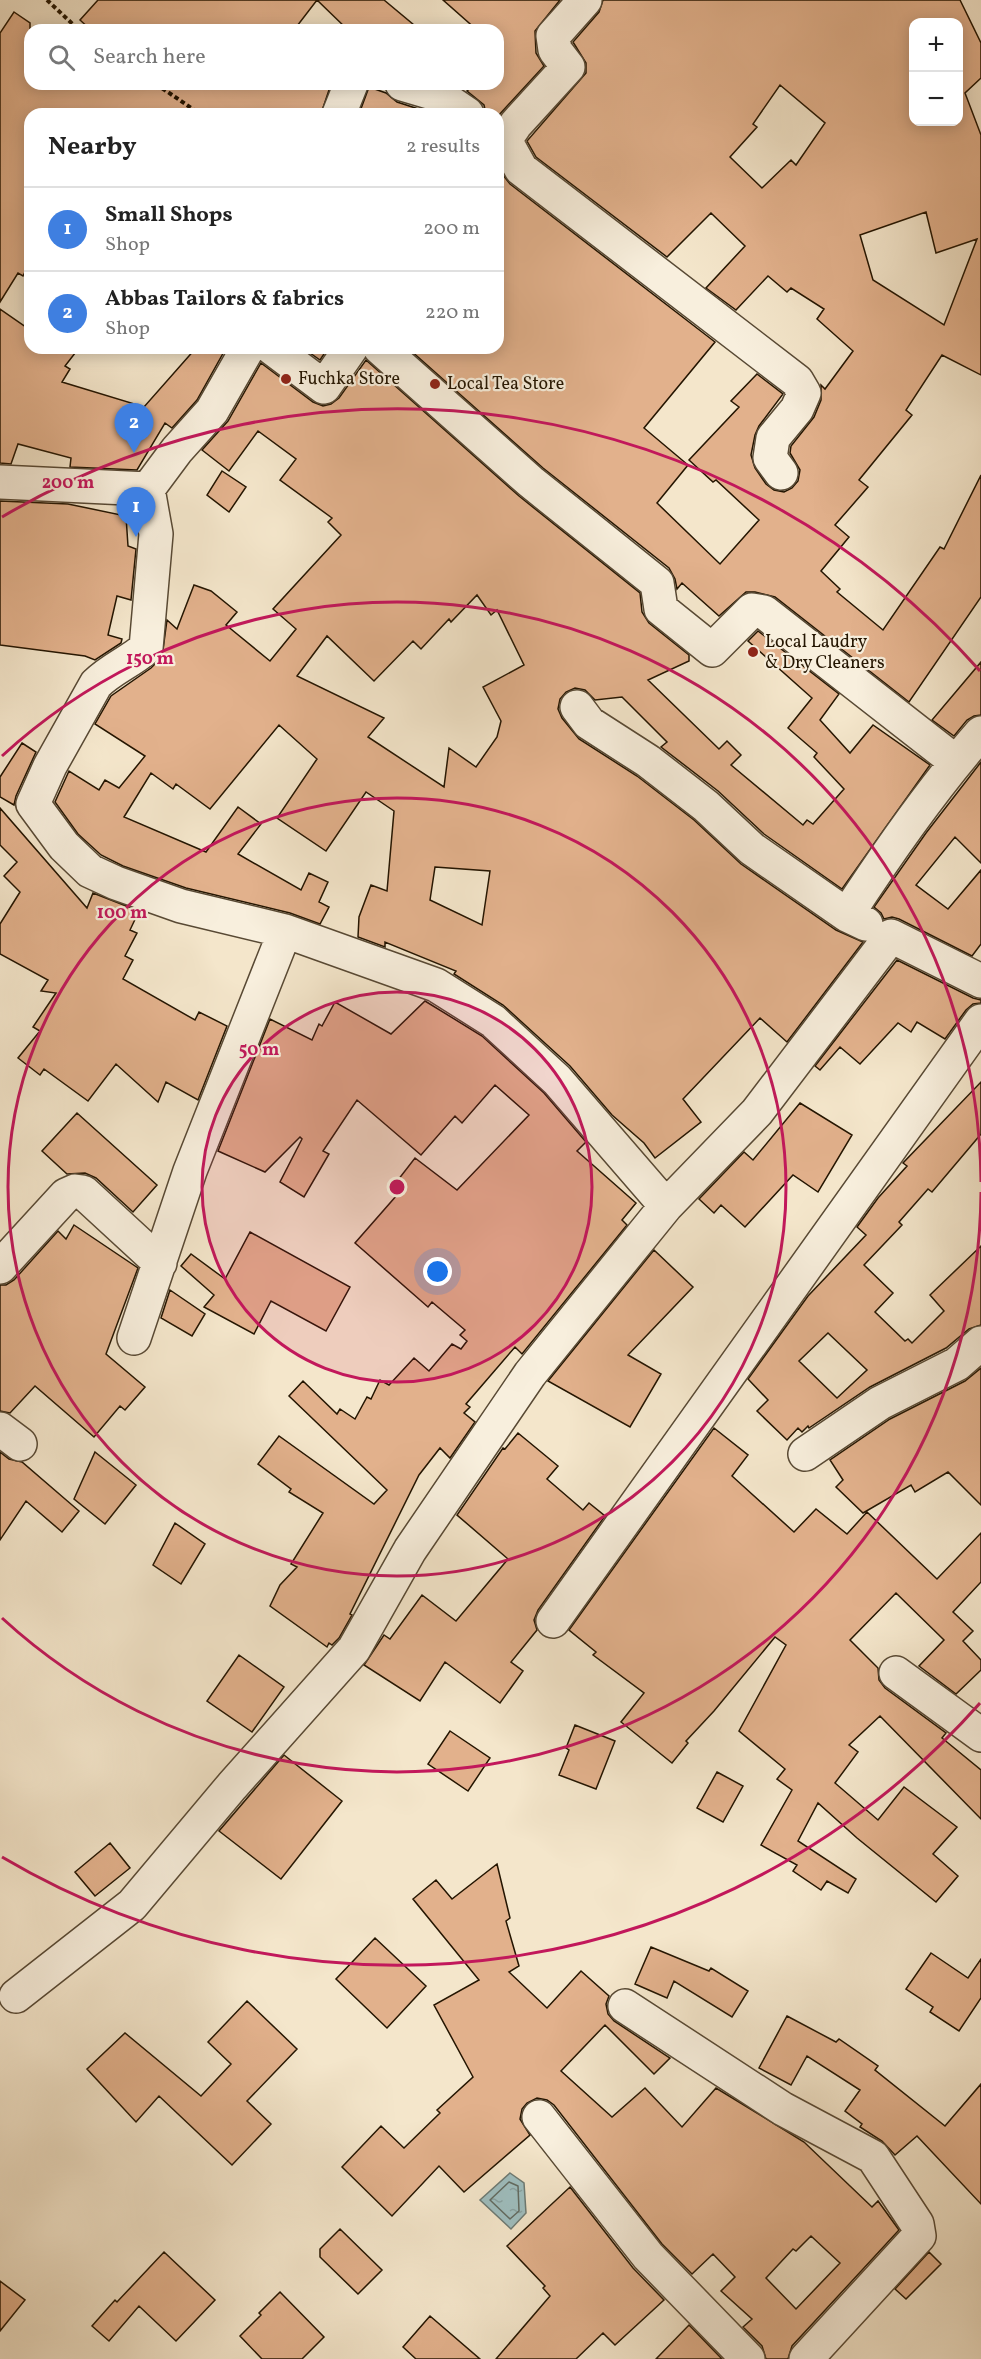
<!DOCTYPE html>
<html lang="en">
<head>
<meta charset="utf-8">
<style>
  body { margin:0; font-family:Vollkorn,serif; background:#f6f6f6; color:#222 }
  .controls { position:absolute; right:18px; top:18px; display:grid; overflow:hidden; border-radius:12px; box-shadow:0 3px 15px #0003 }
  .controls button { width:54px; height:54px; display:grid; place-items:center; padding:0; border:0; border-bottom:2px solid #e0e0e0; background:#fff; color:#222; font:30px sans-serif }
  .you { position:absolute; left:438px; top:1272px; width:21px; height:21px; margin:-15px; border:4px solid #fff; border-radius:50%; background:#1a73e8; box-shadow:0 0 0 9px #1a73e833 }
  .badge { display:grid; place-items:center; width:39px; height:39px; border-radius:50%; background:#d93025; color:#fff; font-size:20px; font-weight:700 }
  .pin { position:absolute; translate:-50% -50px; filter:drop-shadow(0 2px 3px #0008) }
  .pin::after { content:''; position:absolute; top:32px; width:21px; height:18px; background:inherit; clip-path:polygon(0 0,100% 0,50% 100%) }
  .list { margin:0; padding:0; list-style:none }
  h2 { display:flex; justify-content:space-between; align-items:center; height:78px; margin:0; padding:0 24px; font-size:26px }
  h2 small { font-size:20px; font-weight:400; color:#767676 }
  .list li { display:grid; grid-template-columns:39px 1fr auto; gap:18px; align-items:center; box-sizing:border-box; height:84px; padding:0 24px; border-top:2px solid #e0e0e0 }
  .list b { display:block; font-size:22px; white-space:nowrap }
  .list p { margin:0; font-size:20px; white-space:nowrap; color:#767676 }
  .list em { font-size:20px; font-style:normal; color:#767676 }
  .icon { flex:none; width:33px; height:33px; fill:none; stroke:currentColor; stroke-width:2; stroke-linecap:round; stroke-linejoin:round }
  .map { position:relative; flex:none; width:981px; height:2359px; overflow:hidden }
  .search { position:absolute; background:#fff; box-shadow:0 3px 15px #0003; left:24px; top:24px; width:480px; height:66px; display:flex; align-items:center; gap:15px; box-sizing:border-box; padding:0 21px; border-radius:18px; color:#767676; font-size:22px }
  .panel { position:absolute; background:#fff; box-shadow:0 3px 15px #0003; left:24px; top:108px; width:480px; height:246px; border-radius:18px }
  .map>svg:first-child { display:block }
  .water { fill:url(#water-ripples); stroke:#6d7a73; stroke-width:1.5 }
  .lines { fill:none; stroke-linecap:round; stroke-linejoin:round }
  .shore { stroke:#616a60; stroke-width:1.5 }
  .building { fill:#e2b18c; stroke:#241501; stroke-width:1.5; fill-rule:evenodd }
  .minor-casing { stroke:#584934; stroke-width:36 }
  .path { stroke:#241501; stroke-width:4; stroke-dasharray:4.5 3; stroke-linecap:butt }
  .minor { stroke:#f8efdd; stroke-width:33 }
  .ring { fill:none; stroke:#c2185b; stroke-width:3 }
  .poi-dot { fill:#8f2418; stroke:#f8efdd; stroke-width:2 }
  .labels { text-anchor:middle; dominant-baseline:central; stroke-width:4.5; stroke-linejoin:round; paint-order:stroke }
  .poi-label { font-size:18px; fill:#241501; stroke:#f8efdd; text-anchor:start }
  .centre { fill:#c2185b; stroke:#f8efdd; stroke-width:3 }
  .ring-label { font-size:18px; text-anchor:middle; font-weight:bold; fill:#c2185b; stroke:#f8efdd; stroke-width:4.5; stroke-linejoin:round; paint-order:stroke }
</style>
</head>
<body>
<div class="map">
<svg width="981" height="2359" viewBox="0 0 981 2359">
  <defs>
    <pattern id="water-ripples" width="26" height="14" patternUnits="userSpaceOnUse" patternTransform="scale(1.5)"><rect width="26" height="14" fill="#9ebebf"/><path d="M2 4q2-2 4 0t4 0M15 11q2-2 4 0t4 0" fill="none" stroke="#88a2a2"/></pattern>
  </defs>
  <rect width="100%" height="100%" fill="#f4e6cb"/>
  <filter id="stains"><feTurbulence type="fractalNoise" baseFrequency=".00333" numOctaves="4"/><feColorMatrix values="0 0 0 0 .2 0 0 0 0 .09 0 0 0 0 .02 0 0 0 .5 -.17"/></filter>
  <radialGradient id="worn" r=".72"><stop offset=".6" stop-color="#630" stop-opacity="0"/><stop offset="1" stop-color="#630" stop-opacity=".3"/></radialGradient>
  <path class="water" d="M510,2173l14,10 2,30 -15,16 -31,-29z"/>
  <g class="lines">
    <path class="shore" d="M509,2182l9,4 1,25 -9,8 -20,-19z"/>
  </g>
  <path class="building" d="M98,0h286l36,30h-72l-31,-30 -23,30h-203l-11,-10z
    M443,0h117l-25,31 1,22 8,13 -46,50v-2h-12l-2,-9 -17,-14 8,-7h23v-54h-21z
    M603,0h357l21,43v35l-16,15 16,42v240l-39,-20 -36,55 6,5 -53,65 9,7 -33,38 14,12 -28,34 19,18 -3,3 46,38 57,-83 4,2 37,-74v122l-72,105 -134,-105 -20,-5h-9l-27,24 -37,-33 -5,6 -2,-10 -6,-11 -126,-100 -134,-119 89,-1v-166l5,-7 7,9 205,158 -71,86 44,37 -31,38 63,61 39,-44 -43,-40 -3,2 -24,-22 50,-53 -8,-6 26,-27 26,20 -24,32 -4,9 -4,20 4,13 11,16 8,6 10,2 8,-4 6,-7 2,-11 -10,-17 1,-7 23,-29 7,-17v-15l4,4 28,-38 -36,-32 7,-10 -33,-21 -4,4 -19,-16 -32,34 -30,-22 39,-42 -34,-33 -44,44 -131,-100 -9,-16 59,-68v-10l-13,-21 26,-30zM914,22h44v100h-44zM780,85l45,38 -29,42 -5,-5 -29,28 -32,-31 27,-30 -4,-3zM926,212l10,41 41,-14 -33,86 -71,-45 -13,-45z
    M14,12l16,11v61h301l-10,30h-291v148l-7,14 -5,-3 -18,29v-269z
    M369,87l17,6 11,9 37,12h-75z
    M0,309l30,21v18h49l-14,18 5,3 -8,13 82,25 52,-59h30l-29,52 -25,28 -7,-5 -28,47 -67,-3 1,-9 -53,-14 -7,20 -11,-1z
    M303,348h25l-8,12z
    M366,360l153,136 121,97 2,19 7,11 40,32v6l-41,19 71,69 8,-8 14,14 -10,10 72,60 4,-5 6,4 31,-35 -30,-32 3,-4 -29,-25 24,-30 -64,-57 10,-10 81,63 -19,26 30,33 23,-28 57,40 -88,124 -78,-55 -46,-43 -57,-44 6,-5 -45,-45 -27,3 -10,-10 -10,-2 -9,4 -6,7 -2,10 4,9 17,21 58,37 57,44 47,44 95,66 27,12 -76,100 -27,-24 -77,81 18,23 -46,36 -11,-15 -32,-28 -42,-49 -67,-61 -49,-31 2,-3 -71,-29v5l-27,-10 1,-20 12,-32 16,6 7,-80 -28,-19 -40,59 -49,-33 40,-59 -38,-34 -69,84 -34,-25 -3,5 -22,-16 -27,44 82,35 32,-45 23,17 -23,30 63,36 8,-17 19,9 -9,20 10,5 -9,17 -30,-11 -104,-25 -63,-22 -22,-11 -23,-21 -23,-32 14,-31 30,19 6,-10 14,8 26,-32 -50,-32 16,-28 40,-28 11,-11 5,-37 10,9 17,-44 17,6 26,21 -11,13 44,36 26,-32 -23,-20 68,-74 -13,-13 4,-4 -52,-38 16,-21 -38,-28 -29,40 -27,-21 26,-29 33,-58 52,39 10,4 8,-2 8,-6zM477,595l14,20 6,-5 27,55 -41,22 18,34 -4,16 -21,30 -27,-19 -5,39 -76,-50 16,-19 -87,-42 30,-40 47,45 39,-40 8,8 28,-30 2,3zM435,867l55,4 -8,54 -52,-25z
    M222,471l24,16 -17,25 -22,-17z
    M0,501l68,3 58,12 2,30 8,3 -5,51 -14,-4 -9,39 14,4 -1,4 -26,17 -10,-4 -85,-11z
    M981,662v53l-7,1 -7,4 -13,16 -22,-16z
    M22,743l14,9 -20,44 -2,9 -14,-8v-20z
    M981,762v101l-26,-26 -39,48 32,24 33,-39v74l-9,12 -73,-37 -7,-2 -8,2 -3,-6 -7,-6 52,-74z
    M0,808l87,100 6,-15 46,18 -9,19 7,3 -12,23 8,4 -10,19 72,41 4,-8 28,14 -29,74 -32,-18 -8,20 -42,-38 -28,37 -44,-32 -4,6 -22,-17 22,-27 -7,-4 23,-34 -15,-2 7,-11 -48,-26v-30l20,-32 -16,-16 13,-14 -17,-17z
    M897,960l76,38 8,2v3l-8,1 -7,6 -21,29 -28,-17 -6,10 -13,-9 -38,41 -20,-17 -20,23 -5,-4z
    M425,1001l57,35 62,57 42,49 -9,9 59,52 -14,17 5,5 -105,129 -7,-7 -49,57 4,3 -6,6 11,9 -25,36 -10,-10 -21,27 -69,139 2,1 -13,23 -7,7 -3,-2 -2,4 -57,-41 10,-21 17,-18 -6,-3 32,-51 -34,-21 2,-3 -33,-25 21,-28 95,68 13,-14 -98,-94 14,-15 34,33 3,-5 15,10 12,-22 4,2 9,-19 9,5 25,-27 15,13 23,-27 9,5 6,-8 -7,-6 5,-5 -33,-28 -4,5 -73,-64 42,-48 -6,-6 24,-31 42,32 72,-75 -34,-30 -33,38 -7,-7 -34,39 -64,-55 -34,51 6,3 -25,43 -24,-15 22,-43 -2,-2 -35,35 -47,-21 52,-132 42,21 7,-16 3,2 13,-24 56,32z
    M981,1082v52l-49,58 -4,-3 -29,33 3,3 -38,40 29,28 -18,19 30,29 3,-2 4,4 32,-32 -14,-16 51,-49v79l-12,4 -23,19 -76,39 -61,41 -1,-2 -6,6 -4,-4 -11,12 -30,-29 11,-11 -20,-21 60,-83 58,-61 -9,-8 21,-29 29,-32 -4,-3zM828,1333l39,37 -30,28 -38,-37z
    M800,1103l52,32 -34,57 -25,-17 -48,52 -24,-22 -7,8 -15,-14 45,-47 9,8z
    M77,1113l80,72 -24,27 -37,-34 -11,-5 -18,1 -25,-23z
    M74,1225l64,43 -32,86 39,33 -20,23 -5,-4 -26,31 -59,-51 -25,27 -10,-2v-126h6l8,-5 44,-49 8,8z
    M250,1232l100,55 -24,44 -55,-30 -17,33 -50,-27 10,-12 -33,-29 10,-12 34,25z
    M654,1250l39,37 -65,68 33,19 -31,53 -82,-46z
    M170,1290l35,24 -13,22 -31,-18z
    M981,1368v137l-33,-33 -33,20 -4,-7 -48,28 -27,-26 7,-7 -13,-20 60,-41 75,-38z
    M714,1428l34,27 -16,21 62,56 22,-23 31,25 20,-22 70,67 44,-46v49l-28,30 20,19 -10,10 18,19v10l-25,24 -37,-28 25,-26 -48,-47 -46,47 28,28 1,12 6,8 61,45 -4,5 39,32v49l-101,-103 -31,29 9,7 -23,31 43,37 26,-33 53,40 -24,27 25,22 -22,26 -79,-64 -39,-35 -20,38 58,38 -8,14 -21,-12 -6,9 -28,-19 4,-6 -36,-20 31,-55 -15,-11 8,-10 -46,-38 47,-86 -11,-8 -61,74 -28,30 2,2 -16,20 -51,-41 23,-29 -51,-38 3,-3 -27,-22z
    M518,1433l40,33 -11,13 36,31 6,-7 16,13 -67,94 -4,10 3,10 -26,32 12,9 -23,32 -55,-41 -25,39 -56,-36 20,-30 6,4 32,-44 34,26 52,-62 -51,-44 46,-67 2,1z
    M0,1452l9,7 13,3 57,49 -17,21 -36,-31 -26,39z
    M95,1452l41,33 -31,39 -31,-25z
    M175,1523l30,21 -24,40 -28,-19z
    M239,1655l45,32 -32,45 -45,-31z
    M575,1725l40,16 -19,48 -37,-14 10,-25 -3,-2z
    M450,1731l40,27 -22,33 -40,-27z
    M284,1755l58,46 -61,78 -62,-48z
    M717,1772l26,14 -20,36 -26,-14z
    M110,1843l20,25 -35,28 -20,-24z
    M497,1864l13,54 -4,3 13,45 -10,6 38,36 34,-37 28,25 -3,8 2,10 6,7 56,37 -16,16 -49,-49 -44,46 51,46 33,-29 37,39 34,-39 88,54 68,65 6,-6 21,29 -107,116 -4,13h-22l-4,-13 -19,-19 9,-8 -31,-28 14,-14 -22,-23 -21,20 -30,-30 -108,-139 -7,-5 -10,-2 -10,5 -5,6 -2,10 10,16 -66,57 -25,-26 -47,50 -50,-49 39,-41 23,22 36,-35 -3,-3 36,-33 -39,-72 45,-25 -66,-81 23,-19 16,19zM811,2236l29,27 -44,46 -30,-31 27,-29 3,2z
    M375,1938l51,48 -39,42 -51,-49z
    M651,1947l58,24 2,-3 37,23 -16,26 -58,-36 -7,17 -32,-14z
    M931,1953l37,25 13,-19v39l-22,33 -29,-19 3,-5 -27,-18z
    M247,2001l50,48 -50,52 24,23 -39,41 -73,-69 -23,26 -49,-53 38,-36 76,63 30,-32 -23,-22z
    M787,2016l49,26 3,-3 39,27 -3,4 70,56 36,-42v120l-64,-68 -22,19 -13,-14 -22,-14 2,-3 -17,-13 15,-21 -53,-34 -16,29 -32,-17z
    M570,2187l63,81 31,32 -49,45 -12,-12 -27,26h-80l54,-63 -7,-8 2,-2 -38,-40z
    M340,2229l42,41 -24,24 -38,-37v-8z
    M164,2252l51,48 -39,41 -37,-35 -30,35 -17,-15 23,-26 2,2z
    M929,2252l12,12 -35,35 -11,-10z
    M0,2281l25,19 -25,31z
    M280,2292l44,45 -22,22h-40l-22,-23 21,-21 -2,-2z
    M430,2316l50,43h-64l-13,-12z
    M689,2325l33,34h-66z"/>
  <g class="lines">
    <defs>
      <path id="minor" d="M402,84l37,11 28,19
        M339,114l12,-30
        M498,135l7,5 16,29 276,212 7,12 -7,16 -24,29 -3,20 11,15
        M505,140l11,-16 52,-57 -13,-17 -2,-14 32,-36
        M272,348l52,39 27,-39
        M380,348l151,134 126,101 4,26 51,41 40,-40 12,2 192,150
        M0,482l148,7 8,45 -10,114c-16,14 -35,21 -50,36l-46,82 -17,38 31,42 26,25 26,12 65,23 104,25 151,54 57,36 64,59 109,126 91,-94 134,-176 90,45
        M148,489l29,-39 35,-39 36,-63
        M577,707l12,16 59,38 58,45 46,43 95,66
        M866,924l-19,-9c41,-63 84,-125 134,-182
        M0,1267l66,-72 9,-4 8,1 77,71
        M134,1338l56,-167 95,-240
        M0,1429l20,15
        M805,1454l75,-51 77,-39 24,-21
        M553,1621l428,-600
        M896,1673l85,62
        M16,1996l116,-91 100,-119 122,-137 56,-99 120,-176 136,-168
        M625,2006l158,103 90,48 44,67 2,12 -113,123
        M539,2117l109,139 100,103"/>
    </defs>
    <use href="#minor" class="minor-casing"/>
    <path class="path" d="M47,0l32,30
      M156,84l44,30"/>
    <use href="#minor" class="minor"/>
  </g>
  <circle cx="397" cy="1187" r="195" fill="#c2185b" fill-opacity=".12"/>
  <g class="ring">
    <circle cx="397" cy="1187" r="195"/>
    <circle cx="397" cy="1187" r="389"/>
    <path d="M981 1192A584 584 0 0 1 2 1618M2 756A584 584 0 0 1 981 1182"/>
    <path d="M980 1703A778 778 0 0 1 2 1857M2 517A778 778 0 0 1 980 671"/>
  </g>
  <g class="poi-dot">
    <circle cx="286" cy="379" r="6"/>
    <circle cx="435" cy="384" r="6"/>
    <circle cx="753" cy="652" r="6"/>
  </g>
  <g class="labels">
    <g class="poi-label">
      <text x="298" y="379">Fuchka Store</text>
      <text x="447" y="384">Local Tea Store</text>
      <text x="765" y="642">Local Laudry<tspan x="765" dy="21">&amp; Dry Cleaners</tspan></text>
    </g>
  </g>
  <circle cx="397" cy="1187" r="9" class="centre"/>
  <g class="ring-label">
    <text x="68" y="488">200 m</text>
    <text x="150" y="664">150 m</text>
    <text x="122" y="918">100 m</text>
    <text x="259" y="1055">50 m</text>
  </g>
  <rect width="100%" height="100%" filter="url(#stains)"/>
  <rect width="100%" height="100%" fill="url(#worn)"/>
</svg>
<div class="controls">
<button>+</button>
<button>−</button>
</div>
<div class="you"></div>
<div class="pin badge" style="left:136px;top:537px;background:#3f7fe0">1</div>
<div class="pin badge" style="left:134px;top:453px;background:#3f7fe0">2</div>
<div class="search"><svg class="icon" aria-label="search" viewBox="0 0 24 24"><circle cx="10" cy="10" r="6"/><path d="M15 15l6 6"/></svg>Search here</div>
<section class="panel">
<h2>Nearby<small>2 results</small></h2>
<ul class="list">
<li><span class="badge" style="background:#3f7fe0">1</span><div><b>Small Shops</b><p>Shop</p></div><em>200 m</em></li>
<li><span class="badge" style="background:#3f7fe0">2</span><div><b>Abbas Tailors &amp; fabrics</b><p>Shop</p></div><em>220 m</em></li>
</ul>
</section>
</div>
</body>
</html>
